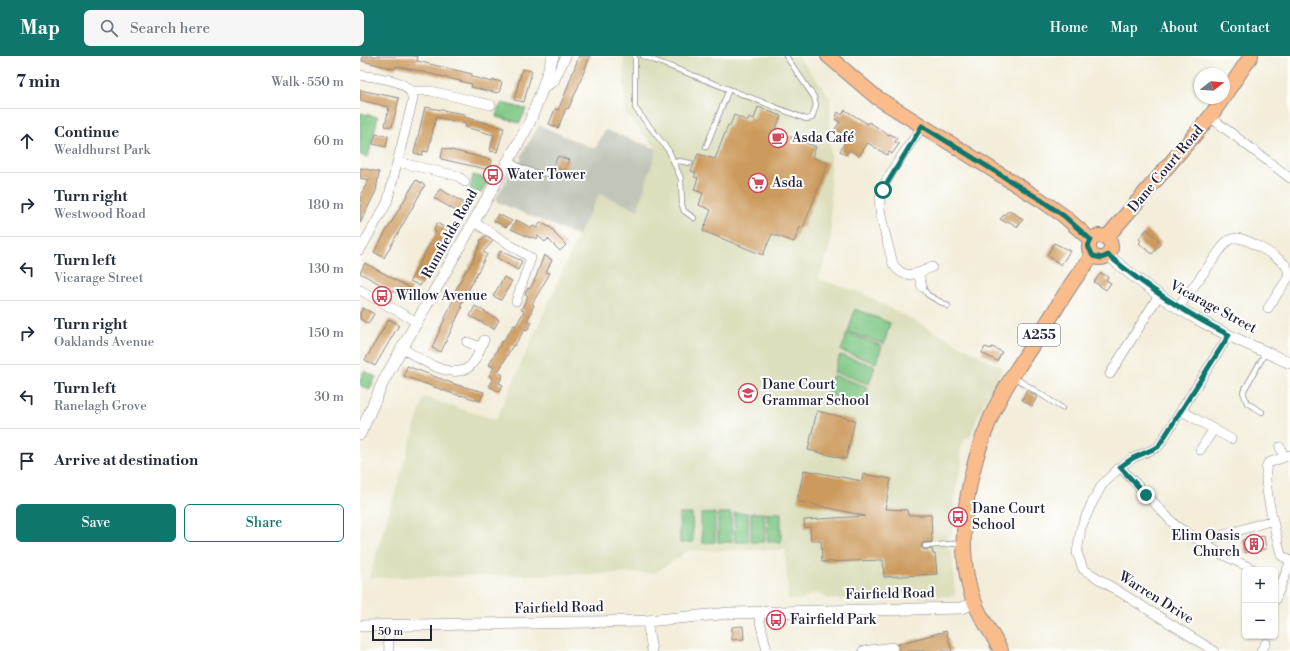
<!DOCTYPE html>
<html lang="en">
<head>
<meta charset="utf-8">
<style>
  body { margin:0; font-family:"Libre Bodoni",serif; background:#f6f6f7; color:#1f2937 }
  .controls { position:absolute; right:12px; bottom:12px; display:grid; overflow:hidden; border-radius:6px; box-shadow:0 1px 3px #0004 }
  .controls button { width:36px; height:36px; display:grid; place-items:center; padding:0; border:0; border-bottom:1px solid #e0e1e3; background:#fff; color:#1f2937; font:20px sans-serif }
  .compass { position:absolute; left:834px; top:12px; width:36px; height:36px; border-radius:50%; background:#fff; box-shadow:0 1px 3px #0004; rotate:73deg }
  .scale { position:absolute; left:12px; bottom:10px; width:60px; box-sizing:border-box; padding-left:4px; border:2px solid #22223b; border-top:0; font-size:11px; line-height:14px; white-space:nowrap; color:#22223b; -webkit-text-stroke:3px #fff; paint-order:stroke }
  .stop { position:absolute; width:12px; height:12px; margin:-9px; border:3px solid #0f766e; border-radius:50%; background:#fff }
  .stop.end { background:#0f766e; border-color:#fff; box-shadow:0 1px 4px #0008 }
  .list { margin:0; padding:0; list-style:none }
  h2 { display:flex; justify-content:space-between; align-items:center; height:52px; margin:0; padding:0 16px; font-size:17px }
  h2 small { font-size:13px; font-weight:400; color:#747a83 }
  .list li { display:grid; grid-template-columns:26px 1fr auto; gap:12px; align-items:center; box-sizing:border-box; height:64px; padding:0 16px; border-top:1px solid #e0e1e3 }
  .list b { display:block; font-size:15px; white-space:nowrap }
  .list p { margin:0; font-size:13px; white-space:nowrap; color:#747a83 }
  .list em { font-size:13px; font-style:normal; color:#747a83 }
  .actions { display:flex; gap:8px; padding:12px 16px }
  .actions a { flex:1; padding:9px 0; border:1px solid #0f766e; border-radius:6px; text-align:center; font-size:14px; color:#0f766e }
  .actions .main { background:#0f766e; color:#fff }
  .icon { flex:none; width:22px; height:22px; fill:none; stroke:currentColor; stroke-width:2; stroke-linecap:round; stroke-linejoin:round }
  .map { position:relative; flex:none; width:930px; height:595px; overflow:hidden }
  header { display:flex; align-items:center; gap:24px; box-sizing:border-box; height:56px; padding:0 20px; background:#0f766e; color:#fff }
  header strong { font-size:19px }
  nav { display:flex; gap:22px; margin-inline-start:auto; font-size:14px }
  .search { width:280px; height:36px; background:#f6f6f7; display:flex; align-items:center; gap:10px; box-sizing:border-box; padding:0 14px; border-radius:6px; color:#747a83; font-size:15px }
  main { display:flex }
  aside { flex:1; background:#fff }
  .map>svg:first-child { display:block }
  .built { fill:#dcdebc }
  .industrial { fill:#c2c6b9 }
  .green { fill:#7dc683; stroke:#50745f }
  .building { fill:#cc9a5b }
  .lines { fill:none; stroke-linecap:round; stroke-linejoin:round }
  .service-casing { stroke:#8a888a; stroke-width:6 }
  .minor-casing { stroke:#8a888a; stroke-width:10 }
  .tertiary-casing { stroke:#8a888a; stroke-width:12 }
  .primary-casing { stroke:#8a888a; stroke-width:16 }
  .service { stroke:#fff; stroke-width:4.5 }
  .minor { stroke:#fff; stroke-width:9 }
  .tertiary { stroke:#fff; stroke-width:11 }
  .primary { stroke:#fabc8b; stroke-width:14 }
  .route { stroke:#0f766e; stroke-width:5 }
  .labels { text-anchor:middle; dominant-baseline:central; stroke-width:4; stroke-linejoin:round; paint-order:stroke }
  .shield { fill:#fff; stroke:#646476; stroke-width:1 }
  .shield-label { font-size:13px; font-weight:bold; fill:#22223b }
  .poi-label { font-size:14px; fill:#22223b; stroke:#fff; text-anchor:start }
  .street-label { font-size:14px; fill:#22223b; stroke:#fff }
</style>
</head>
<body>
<header>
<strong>Map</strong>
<div class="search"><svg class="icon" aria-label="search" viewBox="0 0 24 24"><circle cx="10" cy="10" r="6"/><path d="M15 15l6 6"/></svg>Search here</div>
<nav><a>Home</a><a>Map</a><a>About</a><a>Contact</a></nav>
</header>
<main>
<aside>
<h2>7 min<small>Walk · 550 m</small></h2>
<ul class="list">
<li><svg class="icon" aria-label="ahead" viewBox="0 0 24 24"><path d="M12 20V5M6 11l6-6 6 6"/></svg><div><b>Continue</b><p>Wealdhurst Park</p></div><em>60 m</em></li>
<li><svg class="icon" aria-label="right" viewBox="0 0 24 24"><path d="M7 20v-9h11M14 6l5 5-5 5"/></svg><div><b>Turn right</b><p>Westwood Road</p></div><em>180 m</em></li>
<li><svg class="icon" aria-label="left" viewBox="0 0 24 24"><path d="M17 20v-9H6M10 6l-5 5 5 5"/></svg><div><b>Turn left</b><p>Vicarage Street</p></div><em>130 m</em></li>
<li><svg class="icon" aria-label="right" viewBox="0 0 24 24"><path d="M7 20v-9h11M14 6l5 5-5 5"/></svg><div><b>Turn right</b><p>Oaklands Avenue</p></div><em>150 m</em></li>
<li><svg class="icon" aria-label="left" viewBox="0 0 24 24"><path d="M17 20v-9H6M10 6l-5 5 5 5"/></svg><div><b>Turn left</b><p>Ranelagh Grove</p></div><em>30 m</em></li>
<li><svg class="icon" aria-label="arrive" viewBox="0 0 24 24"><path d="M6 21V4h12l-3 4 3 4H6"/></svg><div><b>Arrive at destination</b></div></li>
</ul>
<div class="actions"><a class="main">Save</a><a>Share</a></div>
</aside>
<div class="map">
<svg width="930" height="595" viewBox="0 0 930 595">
  <rect width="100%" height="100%" fill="#fff"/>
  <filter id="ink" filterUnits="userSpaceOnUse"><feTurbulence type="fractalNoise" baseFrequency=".025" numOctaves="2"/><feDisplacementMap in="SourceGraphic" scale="8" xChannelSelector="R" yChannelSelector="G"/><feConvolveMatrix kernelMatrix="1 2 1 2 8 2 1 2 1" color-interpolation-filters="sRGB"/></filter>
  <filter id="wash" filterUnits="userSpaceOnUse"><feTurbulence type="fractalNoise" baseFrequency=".012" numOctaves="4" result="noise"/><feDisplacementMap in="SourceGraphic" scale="16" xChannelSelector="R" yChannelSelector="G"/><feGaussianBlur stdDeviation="0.9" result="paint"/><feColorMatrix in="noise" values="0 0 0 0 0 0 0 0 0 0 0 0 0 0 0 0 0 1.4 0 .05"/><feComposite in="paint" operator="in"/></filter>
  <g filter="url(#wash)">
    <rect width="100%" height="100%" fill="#f3edda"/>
    <path class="built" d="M263,0h175l32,41 1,145 -12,37 45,15 139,74 -24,44 -8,23 -7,5 -4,14 2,8 -6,27 -4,45 -5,4v9l5,6 3,43 -45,2 -7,-5h-14l-8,6h-53l-9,-5h-8l-8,6 -15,-1 -3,-49 -97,1 -33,22 -286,5 55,-181 72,23 82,-184 21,-42 39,16 19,-61 -32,-36z"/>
    <path class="industrial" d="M179,69l56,24 10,-19 52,19 -19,61 -39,-16 -21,42 -83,-35 16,-30 7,-1 3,-5v-9z"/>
    <path class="green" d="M142,47l24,6 -6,14 -24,-6 2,-8z
      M0,57l18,4 -10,40 -8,-2z
      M113,119l16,4 -8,14 -11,-4z
      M495,253l35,14 -6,21 -36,-12z
      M487,277l35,13 -6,17 -35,-12z
      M480,299l35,11 -6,18 -35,-12z
      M4,315l12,6 -7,13 -9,-5v-6z
      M473,319l35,12 -6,18 -35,-11z
      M355,457v29l-13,1 -1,-29z
      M358,457h13l1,29h-14z
      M374,457h14v29h-13z
      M391,457h13l1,29h-14z
      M407,457h14v29h-13z
      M319,458h13l1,28 -13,1z"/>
    <g id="blocks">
      <path class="building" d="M3,0h50l5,1 -1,4 55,13v3l20,5 1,-2 9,2 -3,11 -12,-2 -16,-4 1,-3 -57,-14 -19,-4 -1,3 -33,-8z
        M219,0h11l-14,36 -8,17 -2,-1 -8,20 -9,-4 6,-15 3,1 7,-16z
        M162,13l10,2 -8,31 -10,-2z
        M0,34l39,8 -7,29 -7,-1 4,-19 -29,-7z
        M65,51l39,7v3l40,11 -7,24 -7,-1 4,-16 -29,-8 1,-3 -30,-7 -8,35 -5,-1 -1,4 -8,-2z
        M398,51l23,9 -5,12 3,1 -1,3 38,15 -4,10 16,6 -25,65 -3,-1 -6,15 -22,-8 -9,21 -60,-24 8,-21 -12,-5 4,-12 -9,-3 4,-12 -4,-1 2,-4 -5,-2 7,-17 17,5 13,-34 2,1 4,-11 14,6 1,-4 5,2z
        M485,54l23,14 1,-2 20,13 1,-1 7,4 -2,4 4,2 -5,7 -2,3 -3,-2 -2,3 -19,-12 -9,13 -8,-5h-2l-3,4 -6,-4 8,-14 -13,-8 5,-7 -5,-3 3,-7 4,3z
        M16,78l12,2 -2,11 -13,-3z
        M83,92l49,12 -2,10 -49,-11z
        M198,100l11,4 -5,11 -11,-4z
        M0,112l19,4 -3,19 -16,32v-27l9,-16 -9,-2z
        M56,124l9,5 -41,73 -10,-6z
        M80,133l26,15 -5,10 -27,-16z
        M649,154l14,9 -5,8 -10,-6 -1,2 -7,-4z
        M138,158l14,7 -6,6 -12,-6z
        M156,164l16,8 1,-2 4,2 3,-6 11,6 4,4 -1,1 12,12 -6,6 -12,-12 -3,3 -7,-6 -1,3 -5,-2 -1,1 -20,-9z
        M77,167l12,7 -27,48 2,1 -4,7 -10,-5 26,-49 -2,-2z
        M787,173l14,14 -9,11 -13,-11 2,-2 -2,-2z
        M125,180l8,5 -10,11 4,2 -21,41 -6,11 2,1 -21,45 -9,-4 21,-48 -2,-1 15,-29h1l5,-8 9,-20 -1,-1z
        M694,187l16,8 -9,14 -14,-10z
        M140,195l22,10 -4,9 -21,-12z
        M184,199l8,5 -6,12 4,1 -18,31 2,1 -7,16 4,2 -4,7 -2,-1 -11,17 -1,-1 -15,27 5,3 -4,8 4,2 -4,7 -10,-6 4,-8 -4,-2 5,-9 -5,-2 13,-24 1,1 11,-17 2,1 8,-15 -3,-1 7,-14 -3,-2 3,-6 2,1 6,-12z
        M5,207l47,26 -5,10 -47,-26z
        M741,217l7,4 -2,3 5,3 -5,7 -12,-8z
        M144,221l8,4 -11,19 -8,-4z
        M115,250l24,14 -5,9 -24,-13z
        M3,252l11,6 -6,10 -8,-5v-6z
        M29,263l10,6 -24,41 -10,-6z
        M625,291l6,2 1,-2 10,5 -5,9 -15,-8z
        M47,310l50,19 27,7 -4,9 -19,-6v1l-10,-3 -47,-17z
        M667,334l10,7 -5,9 -10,-6z
        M457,355l38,9 -9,39 -38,-9z
        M444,414l58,11 1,-7 28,5 -6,30 22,1 1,5h23l1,27 -9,1 -2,4 3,3 8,-1 1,5h2l2,20 -53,3 -1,-17 -61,2 -1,-21h-10l-1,-14 -5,1 -1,-8 61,-4 -68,-15z
        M904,480l2,13 -21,4 -3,-13z
        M383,570l1,13 -12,1v-13z
        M586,575l6,20h-52l-2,-7z"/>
    </g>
  </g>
  <g filter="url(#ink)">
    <use href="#blocks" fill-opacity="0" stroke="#8a888a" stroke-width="1"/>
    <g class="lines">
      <defs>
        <path id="service" d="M275,0v52l34,43 12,28 1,26 2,6 10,7
          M283,0l163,63 6,-1 4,-13 -2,-8 -28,-41
          M346,91l23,-58
          M149,104c13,9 24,13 40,14
          M314,107l5,-2 11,2
          M562,231l6,8 20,11
          M654,321l48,31
          M902,356l-15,-9 -4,-11 23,-40
          M565,490l38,-3"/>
        <path id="minor" d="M0,19c16,3 50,3 53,24l-26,104 -27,47
          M182,34l12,-9 12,-25
          M51,35h20l60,14
          M850,61l80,61
          M562,70c-12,20 -38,51 -42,72 -3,13 10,52 13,66 11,17 24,10 39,3
          M38,106l60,14 7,6
          M114,166l57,36 -15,43
          M558,217l4,14
          M0,234l57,32
          M818,252l48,-66c3,-2 7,-4 11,-4 9,0 44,20 49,28 3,4 3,7 2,12l-20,30
          M107,286l13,5
          M42,292c16,10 49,33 67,19 8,-6 11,-19 15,-27
          M750,318l49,-79
          M822,355l49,28
          M920,391l4,10
          M840,394l14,-21
          M930,399l-22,8c-8,14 9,74 13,92l9,6
          M760,411l56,59 43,27 36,17
          M841,486l72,-22
          M915,544l15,-37
          M398,557l9,38
          M287,565l5,30
          M28,570l1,25
          M503,595l30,-4
          M854,595l-131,-82 -6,-16 4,-25 10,-23 11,-20 18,-18 13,-9 25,-11 71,-112
          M901,595l5,-8"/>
        <path id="tertiary" d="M748,199c29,25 59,48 93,66 28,16 59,28 89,42
          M0,378l24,-54 144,-254 14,-36 11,-34
          M0,570l287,-5 83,-8 231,-5 14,-5"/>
        <path id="primary" d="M468,0l48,41 165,103 23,16 27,24
          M864,40l27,-40
          M729 191a11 11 0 1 1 22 0a11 11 0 1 1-22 0Z
          M747,181l103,-120 13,-19
          M641,595c-11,-22 -26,-40 -32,-65 -13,-55 0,-118 22,-169 14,-33 36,-63 56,-94 14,-22 28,-48 46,-67"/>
      </defs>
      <use href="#service" class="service-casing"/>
      <use href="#minor" class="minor-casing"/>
      <use href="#tertiary" class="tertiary-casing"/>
      <use href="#primary" class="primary-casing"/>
      <use href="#service" class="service"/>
      <use href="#minor" class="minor"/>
      <use href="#tertiary" class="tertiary"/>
      <use href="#primary" class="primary"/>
    </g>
  </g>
  <g class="lines" filter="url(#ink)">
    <path class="route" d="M523,134l39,-64 119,74 23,16 27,24 -3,6 5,10 9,2 6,-3c38,32 77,58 121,80l-71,112 -25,11 -13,9 26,28"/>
  </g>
  <defs>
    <symbol id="cafe-ring" viewBox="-11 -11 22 22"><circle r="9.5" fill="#fff" stroke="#d1495b" stroke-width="1.5"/><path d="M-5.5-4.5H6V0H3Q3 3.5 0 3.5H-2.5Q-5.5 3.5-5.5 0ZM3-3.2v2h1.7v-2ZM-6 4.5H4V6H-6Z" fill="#d1495b"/></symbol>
    <symbol id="bus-ring" viewBox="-11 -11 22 22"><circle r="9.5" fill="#fff" stroke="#d1495b" stroke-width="1.5"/><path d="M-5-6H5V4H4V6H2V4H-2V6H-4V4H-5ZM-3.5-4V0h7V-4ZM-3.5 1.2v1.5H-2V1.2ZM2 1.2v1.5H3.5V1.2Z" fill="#d1495b"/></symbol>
    <symbol id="supermarket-ring" viewBox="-11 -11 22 22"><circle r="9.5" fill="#fff" stroke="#d1495b" stroke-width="1.5"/><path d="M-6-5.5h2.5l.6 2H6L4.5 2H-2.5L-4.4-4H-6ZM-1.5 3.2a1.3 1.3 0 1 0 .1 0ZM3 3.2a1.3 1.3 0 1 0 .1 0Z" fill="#d1495b"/></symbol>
    <symbol id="school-ring" viewBox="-11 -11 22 22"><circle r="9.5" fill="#fff" stroke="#d1495b" stroke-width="1.5"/><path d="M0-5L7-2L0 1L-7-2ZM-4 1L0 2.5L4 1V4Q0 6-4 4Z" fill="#d1495b"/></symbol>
    <symbol id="building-ring" viewBox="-11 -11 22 22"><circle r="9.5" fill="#fff" stroke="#d1495b" stroke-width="1.5"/><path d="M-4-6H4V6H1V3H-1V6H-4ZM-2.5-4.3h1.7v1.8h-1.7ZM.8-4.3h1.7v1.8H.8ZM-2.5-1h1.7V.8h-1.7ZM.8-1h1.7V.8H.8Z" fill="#d1495b"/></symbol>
  </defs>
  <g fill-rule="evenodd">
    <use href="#cafe-ring" x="407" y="71" width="22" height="22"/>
    <use href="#bus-ring" x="122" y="108" width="22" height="22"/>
    <use href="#supermarket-ring" x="387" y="116" width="22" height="22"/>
    <use href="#bus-ring" x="11" y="229" width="22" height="22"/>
    <use href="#school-ring" x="377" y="326" width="22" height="22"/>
    <use href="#bus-ring" x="587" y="450" width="22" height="22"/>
    <use href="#building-ring" x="883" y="477" width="22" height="22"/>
    <use href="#bus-ring" x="405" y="553" width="22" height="22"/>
  </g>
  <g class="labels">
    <rect class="shield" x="658" y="268" width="42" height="22" rx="3"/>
    <g class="shield-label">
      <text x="679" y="279">A255</text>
    </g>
    <g class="poi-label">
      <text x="432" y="82">Asda Café</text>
      <text x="147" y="119">Water Tower</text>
      <text x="412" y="127">Asda</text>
      <text x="36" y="240">Willow Avenue</text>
      <text x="402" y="329">Dane Court<tspan x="402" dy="16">Grammar School</tspan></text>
      <text x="612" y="453">Dane Court<tspan x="612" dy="16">School</tspan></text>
      <text x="880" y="480" text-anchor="end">Elim Oasis<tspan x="880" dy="16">Church</tspan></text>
      <text x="430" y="564">Fairfield Park</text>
    </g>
    <g class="street-label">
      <text transform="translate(806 113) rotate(-50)">Dane Court Road</text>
      <text transform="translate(90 178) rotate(-61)">Rumfields Road</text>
      <text transform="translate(853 251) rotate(28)">Vicarage Street</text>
      <text transform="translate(530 538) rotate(-1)">Fairfield Road</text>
      <text transform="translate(796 542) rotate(32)">Warren Drive</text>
      <text transform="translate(199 552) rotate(-1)">Fairfield Road</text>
    </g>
  </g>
</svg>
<div class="controls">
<button>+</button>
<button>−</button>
</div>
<svg class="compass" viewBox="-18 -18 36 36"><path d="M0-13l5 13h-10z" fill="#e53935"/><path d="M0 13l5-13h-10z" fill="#747a83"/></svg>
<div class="scale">50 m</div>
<div class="stop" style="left:523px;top:134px"></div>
<div class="stop end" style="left:786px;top:439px"></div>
</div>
</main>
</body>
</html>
